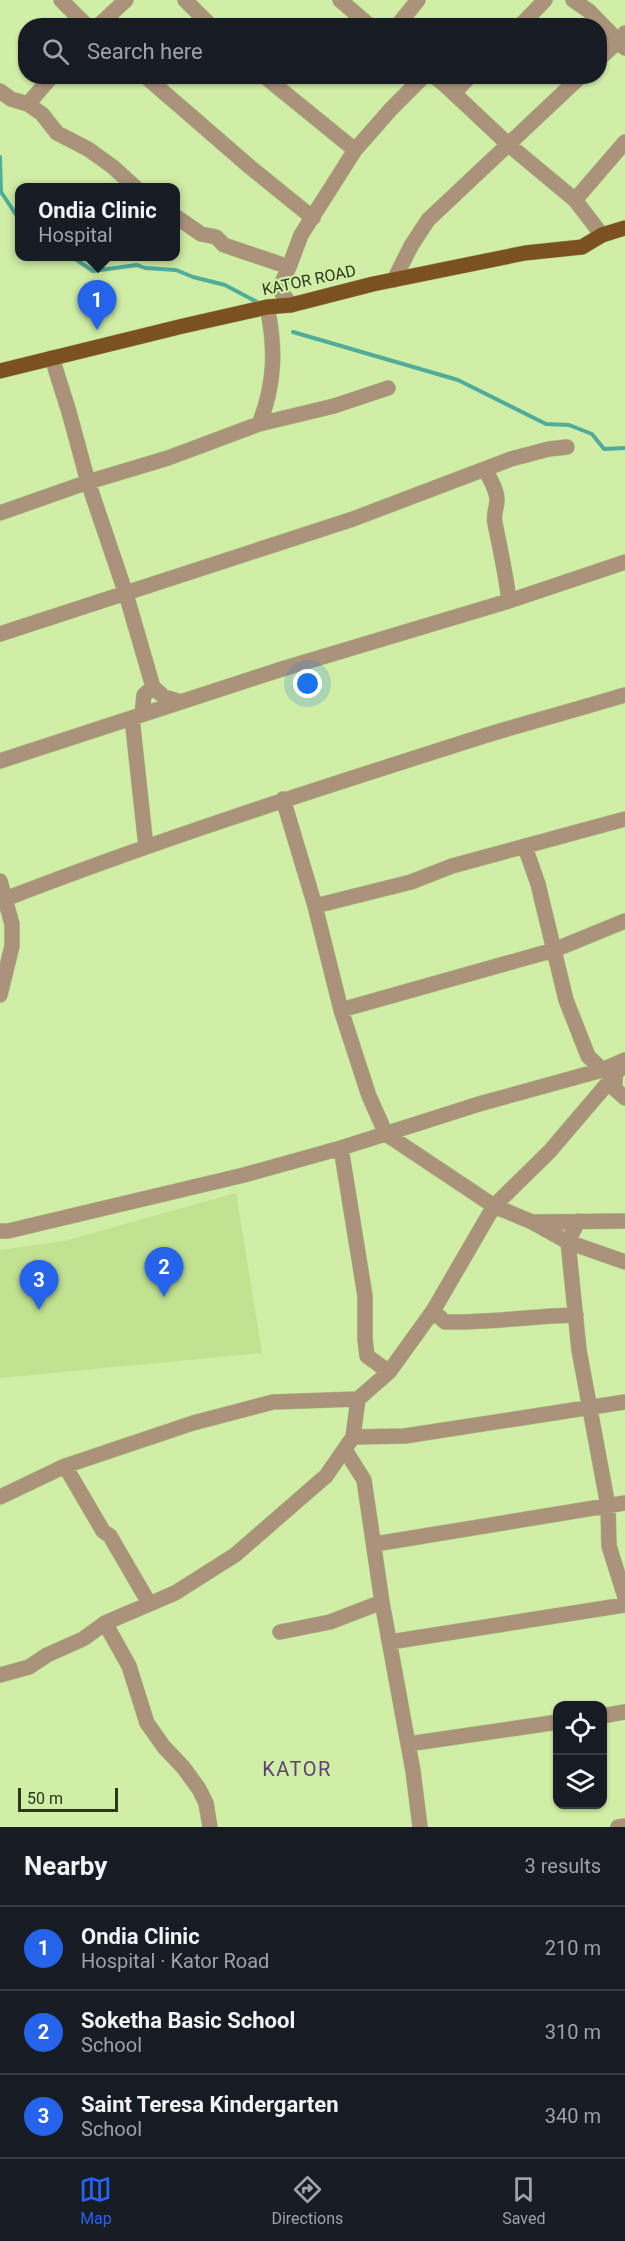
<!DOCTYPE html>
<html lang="en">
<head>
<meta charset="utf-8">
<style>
  body { margin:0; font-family:Roboto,sans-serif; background:#242831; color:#f1f3f6 }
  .controls { position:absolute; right:18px; bottom:18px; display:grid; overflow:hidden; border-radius:12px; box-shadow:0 2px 4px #0004 }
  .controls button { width:54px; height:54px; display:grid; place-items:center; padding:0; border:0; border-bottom:2px solid #363941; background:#171b24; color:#f1f3f6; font:30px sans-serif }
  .scale { position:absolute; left:18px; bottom:15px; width:100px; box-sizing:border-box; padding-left:6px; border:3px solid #2c371a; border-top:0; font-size:16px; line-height:21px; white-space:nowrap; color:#2c371a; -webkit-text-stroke:4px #d0eea6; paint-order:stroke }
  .you { position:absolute; left:308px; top:684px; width:21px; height:21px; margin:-15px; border:4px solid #fff; border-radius:50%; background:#1a73e8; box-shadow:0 0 0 9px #1a73e833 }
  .badge { display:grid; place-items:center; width:39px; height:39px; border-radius:50%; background:#2563eb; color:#fff; font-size:20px; font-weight:700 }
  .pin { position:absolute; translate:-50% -50px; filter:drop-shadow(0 2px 3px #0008) }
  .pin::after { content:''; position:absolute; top:32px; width:21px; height:18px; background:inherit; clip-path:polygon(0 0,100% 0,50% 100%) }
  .popup { position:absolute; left:15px; top:183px; width:165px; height:78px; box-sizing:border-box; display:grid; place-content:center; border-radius:12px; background:#171b24; filter:drop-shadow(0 2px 4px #0005); font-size:20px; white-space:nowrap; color:#9ea1a6 }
  .popup b { font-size:22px; color:#f1f3f6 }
  .popup::after { content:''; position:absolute; left:50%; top:100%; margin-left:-12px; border:12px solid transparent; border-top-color:#171b24 }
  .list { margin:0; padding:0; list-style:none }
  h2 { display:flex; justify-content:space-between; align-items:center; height:78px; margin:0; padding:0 24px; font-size:26px }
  h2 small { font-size:20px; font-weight:400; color:#9ea1a6 }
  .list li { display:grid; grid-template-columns:39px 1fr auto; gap:18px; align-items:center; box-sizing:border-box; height:84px; padding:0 24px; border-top:2px solid #363941 }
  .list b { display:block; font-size:22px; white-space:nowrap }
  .list p { margin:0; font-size:20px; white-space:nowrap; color:#9ea1a6 }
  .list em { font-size:20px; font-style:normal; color:#9ea1a6 }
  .icon { flex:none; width:33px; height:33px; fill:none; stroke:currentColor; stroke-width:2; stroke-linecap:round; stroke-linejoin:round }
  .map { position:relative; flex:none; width:625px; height:1827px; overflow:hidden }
  .search { position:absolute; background:#171b24; box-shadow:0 2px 4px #0004; left:18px; right:18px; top:18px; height:66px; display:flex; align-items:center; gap:15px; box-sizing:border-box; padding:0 21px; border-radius:24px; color:#9ea1a6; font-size:22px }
  .sheet { height:330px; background:#171b24 }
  nav { display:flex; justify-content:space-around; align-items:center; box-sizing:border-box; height:84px; border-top:2px solid #363941; background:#171b24; font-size:16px; color:#9ea1a6 }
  nav a { display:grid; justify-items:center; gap:3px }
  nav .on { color:#2563eb }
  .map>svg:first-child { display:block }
  .built { fill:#c2e292 }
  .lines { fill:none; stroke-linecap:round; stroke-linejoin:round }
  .stream { stroke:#50ad9c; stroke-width:4 }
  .minor-casing { stroke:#afc98a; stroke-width:16 }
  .major-casing { stroke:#afc98a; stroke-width:16 }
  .minor { stroke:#ab937b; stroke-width:15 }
  .major { stroke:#7b5120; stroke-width:15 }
  .labels { text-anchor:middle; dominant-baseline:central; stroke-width:4.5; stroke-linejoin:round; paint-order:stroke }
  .street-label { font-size:16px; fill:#2c371a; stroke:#d0eea6 }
  .quarter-label { font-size:20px; letter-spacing:1.5px; fill:#5f407b; stroke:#d0eea6 }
</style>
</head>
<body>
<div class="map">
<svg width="625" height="1827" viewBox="0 0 625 1827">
  <rect width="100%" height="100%" fill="#d0eea6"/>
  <path class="built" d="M236,1193l26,160 -262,25v-128l64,-9z"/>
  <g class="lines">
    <path class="stream" d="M0,157l1,35 18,27
      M71,256l22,15 44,-6 8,3 31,2 17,7 32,8 34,18
      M293,332l165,48 88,44 23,1 23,9 12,15 21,-1"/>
    <defs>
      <path id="minor" d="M61,0l26,26
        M185,0l26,26
        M340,0l30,26
        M573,0l16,11 36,37
        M98,26l28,-26
        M397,26l21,-26
        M520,26l25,-26
        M600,58l19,-17 6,-8
        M145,76l105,91 63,51
        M264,76l91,74
        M434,76l11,9 64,60 66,55 27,35
        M0,91l11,8 17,5 14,10 15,19 31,16 25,18 23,21
        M454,93l16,-17
        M28,104l24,-28
        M575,200l50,-58
        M175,216l26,18 15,3 8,8 65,22
        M394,280l17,-34 17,-26 153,-144
        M291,305l-12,-16 10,-22 12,-32 54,-85 36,-41 33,-33
        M52,358l17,54 19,70 38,112 27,93 11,10 17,5
        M259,424c16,-39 17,-76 8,-117
        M485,469c4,9 12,20 12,31 0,8 -4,14 -2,23 5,26 11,51 14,78
        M0,513l88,-31 80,-24 91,-34 75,-18 54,-18
        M0,634l353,-115 158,-60 38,-10 18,-2
        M142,714l2,-19 9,-8
        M132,718l14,129
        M0,761l282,-92 227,-68 116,-39
        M283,799l32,107 26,104 28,86 17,38 108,72 38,16 36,20 57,20
        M525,847l13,37 28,116 22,56 14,14 13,5v14l10,9
        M0,881l12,43v22l-12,49
        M0,901c154,-60 311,-110 468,-160 52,-17 105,-30 157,-46
        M315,906l96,-24 41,-16 173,-47
        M341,1010l213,-60 71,-29
        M341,1148l24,148v43l2,17 22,16
        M578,1221l-10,21 11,108 29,156 1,40 16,51
        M532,1222l93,-1
        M0,1231h8l236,-56 97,-27 138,-44 123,-34 23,-10
        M433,1311l12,11c44,1 87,-6 131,-7
        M353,1437l52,-1 220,-34
        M345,1450l19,30 18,122 31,169 7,56
        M65,1466l38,65 7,5 39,67
        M0,1497l65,-31 128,-43 80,-21 85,-3
        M375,1544l250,-41
        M105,1623l24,43 18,57 17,24 19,20 16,22 7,14 4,24
        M280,1632l50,-10 52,-20
        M390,1642l235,-37
        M0,1675l29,-8 18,-12 36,-16 22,-16 70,-30 60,-38 91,-79 27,-39 5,-38 31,-27 44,-61 61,-105 56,-55 75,-88
        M602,1716l23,-4
        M408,1744l150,-22
        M618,1827l7,-1"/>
      <path id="major" d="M0,371l183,-45 84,-19 24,-2 82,-21 152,-31 57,-6 20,-12 23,-7"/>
    </defs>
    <use href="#minor" class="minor-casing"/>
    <use href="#major" class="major-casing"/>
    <use href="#minor" class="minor"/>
    <use href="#major" class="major"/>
  </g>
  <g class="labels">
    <g class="street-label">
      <text transform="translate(309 280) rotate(-12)">KATOR ROAD</text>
    </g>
    <g class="quarter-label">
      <text x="297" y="1769">KATOR</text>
    </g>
  </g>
</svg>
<div class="controls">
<button><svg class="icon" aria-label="locate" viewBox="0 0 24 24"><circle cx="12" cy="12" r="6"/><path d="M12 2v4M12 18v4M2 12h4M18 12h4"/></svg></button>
<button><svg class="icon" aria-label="layers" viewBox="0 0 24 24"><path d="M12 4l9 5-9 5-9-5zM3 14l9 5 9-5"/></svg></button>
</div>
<div class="scale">50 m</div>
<div class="you"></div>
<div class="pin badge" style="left:97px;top:330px">1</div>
<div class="popup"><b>Ondia Clinic</b>Hospital</div>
<div class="pin badge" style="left:164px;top:1297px">2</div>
<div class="pin badge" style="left:39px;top:1310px">3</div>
<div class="search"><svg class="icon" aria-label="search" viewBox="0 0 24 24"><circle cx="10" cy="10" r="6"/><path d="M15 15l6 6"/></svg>Search here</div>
</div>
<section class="sheet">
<h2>Nearby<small>3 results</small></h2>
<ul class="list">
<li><span class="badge">1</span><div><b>Ondia Clinic</b><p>Hospital · Kator Road</p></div><em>210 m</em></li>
<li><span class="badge">2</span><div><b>Soketha Basic School</b><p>School</p></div><em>310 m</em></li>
<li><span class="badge">3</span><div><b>Saint Teresa Kindergarten</b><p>School</p></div><em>340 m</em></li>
</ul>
</section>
<nav>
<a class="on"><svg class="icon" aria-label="map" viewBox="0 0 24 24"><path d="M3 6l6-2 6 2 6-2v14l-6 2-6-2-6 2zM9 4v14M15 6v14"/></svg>Map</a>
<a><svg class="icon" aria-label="directions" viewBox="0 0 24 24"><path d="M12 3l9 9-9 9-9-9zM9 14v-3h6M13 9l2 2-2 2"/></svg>Directions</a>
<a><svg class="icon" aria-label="saved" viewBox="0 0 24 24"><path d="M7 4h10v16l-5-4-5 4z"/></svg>Saved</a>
</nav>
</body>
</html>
